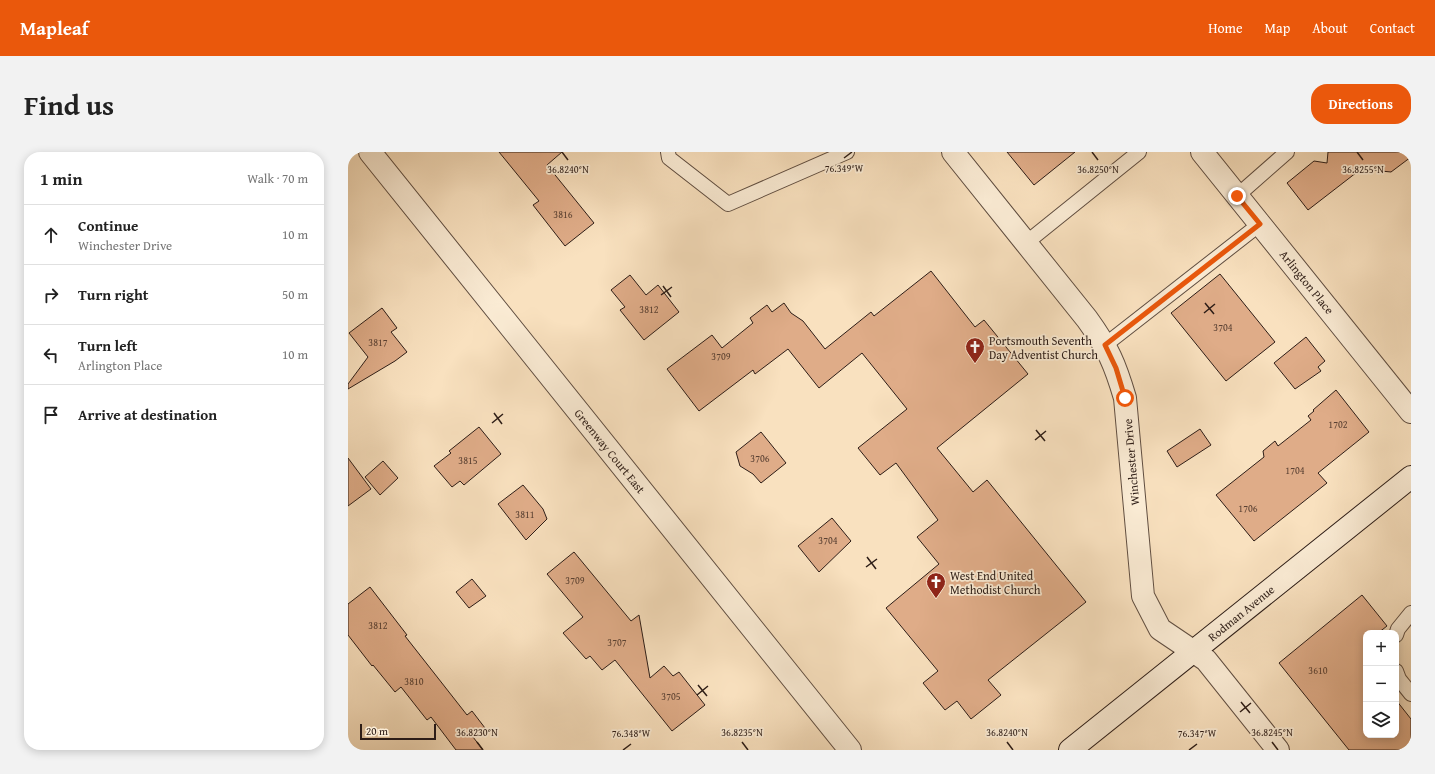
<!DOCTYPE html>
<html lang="en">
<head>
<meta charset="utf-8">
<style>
  body { margin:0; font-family:"Gentium Book Plus",serif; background:#f2f2f2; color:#222 }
  .controls { position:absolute; right:12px; bottom:12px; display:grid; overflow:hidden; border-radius:8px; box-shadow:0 2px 10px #0003 }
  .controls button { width:36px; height:36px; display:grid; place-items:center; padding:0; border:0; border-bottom:1px solid #e0e0e0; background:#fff; color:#222; font:20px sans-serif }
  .scale { position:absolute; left:12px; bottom:10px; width:76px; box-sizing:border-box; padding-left:4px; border:2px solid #2d1d17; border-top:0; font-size:11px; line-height:14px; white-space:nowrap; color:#2d1d17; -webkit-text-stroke:3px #fbecd5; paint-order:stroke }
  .stop { position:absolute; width:12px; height:12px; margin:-9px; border:3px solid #ea580c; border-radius:50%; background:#fff }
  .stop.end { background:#ea580c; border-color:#fff; box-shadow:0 1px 4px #0008 }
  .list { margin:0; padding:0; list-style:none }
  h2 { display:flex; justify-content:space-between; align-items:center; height:52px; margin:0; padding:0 16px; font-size:17px }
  h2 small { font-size:13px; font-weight:400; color:#767676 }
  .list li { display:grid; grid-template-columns:26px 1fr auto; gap:12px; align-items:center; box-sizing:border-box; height:60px; padding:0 16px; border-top:1px solid #e0e0e0 }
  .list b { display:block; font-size:15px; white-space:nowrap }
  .list p { margin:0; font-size:13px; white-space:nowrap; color:#767676 }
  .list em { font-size:13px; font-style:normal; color:#767676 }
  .icon { flex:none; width:22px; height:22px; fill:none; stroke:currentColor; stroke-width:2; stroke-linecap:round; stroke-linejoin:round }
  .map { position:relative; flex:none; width:1063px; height:598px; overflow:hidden; border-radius:16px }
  header { display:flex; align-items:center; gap:24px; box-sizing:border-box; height:56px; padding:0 20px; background:#ea580c; color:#fff }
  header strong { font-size:19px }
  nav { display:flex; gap:22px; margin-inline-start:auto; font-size:14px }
  .intro { display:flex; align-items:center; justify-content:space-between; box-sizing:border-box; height:96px; padding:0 24px }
  h1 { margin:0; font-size:28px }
  .button { padding:10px 18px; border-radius:16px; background:#ea580c; color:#fff; font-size:14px; font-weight:700 }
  main { display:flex; gap:24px; padding:0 24px }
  aside { flex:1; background:#fff; border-radius:16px; box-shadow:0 2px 10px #0003 }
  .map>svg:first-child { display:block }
  .building { fill:#dfac88; stroke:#2d1d17 }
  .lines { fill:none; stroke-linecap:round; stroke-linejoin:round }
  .lane-casing { stroke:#604e41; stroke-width:16 }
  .street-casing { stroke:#604e41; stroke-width:24 }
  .secondary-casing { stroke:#2d1d17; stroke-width:24 }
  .lane { stroke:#fbecd5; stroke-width:14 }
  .street { stroke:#fbecd5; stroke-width:22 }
  .secondary { stroke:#fbecd5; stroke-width:22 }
  .route { stroke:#ea580c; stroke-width:5 }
  .ticks { fill:none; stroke:#2d1d17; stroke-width:1.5 }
  .labels { text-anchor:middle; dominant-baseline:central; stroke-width:3.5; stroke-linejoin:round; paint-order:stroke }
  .number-label { font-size:10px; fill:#5a4133 }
  .street-label { font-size:12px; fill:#2d1d17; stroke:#fbecd5 }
  .poi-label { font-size:12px; fill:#2d1d17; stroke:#fbecd5; text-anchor:start }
  .ticks-label { font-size:10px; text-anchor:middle; fill:#2d1d17; stroke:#fbecd5; stroke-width:3.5; stroke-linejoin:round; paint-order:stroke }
</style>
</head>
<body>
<header>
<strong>Mapleaf</strong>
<nav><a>Home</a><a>Map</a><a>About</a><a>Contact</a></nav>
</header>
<div class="intro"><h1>Find us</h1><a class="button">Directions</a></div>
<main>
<aside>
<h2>1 min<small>Walk · 70 m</small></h2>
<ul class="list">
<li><svg class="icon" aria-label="ahead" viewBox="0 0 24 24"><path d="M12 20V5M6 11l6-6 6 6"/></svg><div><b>Continue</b><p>Winchester Drive</p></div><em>10 m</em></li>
<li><svg class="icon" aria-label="right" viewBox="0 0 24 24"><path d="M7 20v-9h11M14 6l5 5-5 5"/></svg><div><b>Turn right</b></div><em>50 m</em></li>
<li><svg class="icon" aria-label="left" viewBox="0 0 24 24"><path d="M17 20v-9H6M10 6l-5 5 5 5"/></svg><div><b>Turn left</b><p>Arlington Place</p></div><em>10 m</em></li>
<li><svg class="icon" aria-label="arrive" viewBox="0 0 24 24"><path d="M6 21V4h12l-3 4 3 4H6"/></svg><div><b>Arrive at destination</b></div></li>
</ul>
</aside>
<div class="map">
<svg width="1063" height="598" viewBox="0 0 1063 598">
  <rect width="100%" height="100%" fill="#f9e1bf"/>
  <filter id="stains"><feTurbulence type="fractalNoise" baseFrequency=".005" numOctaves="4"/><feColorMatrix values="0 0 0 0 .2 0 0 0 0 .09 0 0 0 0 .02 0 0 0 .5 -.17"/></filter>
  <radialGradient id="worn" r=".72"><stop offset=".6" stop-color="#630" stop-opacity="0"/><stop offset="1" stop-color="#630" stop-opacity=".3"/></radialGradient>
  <path class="building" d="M151,0h63l-15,13 47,58 -29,23 -32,-41 6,-4z
    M659,0h68l-41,33z
    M980,0h83v5l-20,15 -30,-3 -53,41 -21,-27 27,-22 13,2z
    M583,119l44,56 9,-7 44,54 -91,74 36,44 14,-12 99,122 -98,78 13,15 -30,24 -14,-18 -12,9 -22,-27 15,-12 -52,-63 53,-44 -22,-27 21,-17 -42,-57 -16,12 -22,-27 49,-39 -45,-56 -43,35 -31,-39 -33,25 -2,-4 -54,41 -32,-42 45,-34 10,13 31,-25 -3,-5 17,-13 5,7 12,-9 7,10 12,8 22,28 46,-37 3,4z
    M872,122l55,68 -49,39 -55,-68z
    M282,123l16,20 12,-10 21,27 -35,28 -24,-30 5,-3 -14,-17z
    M34,156l15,20 -6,4 16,20 -12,9 -47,28v-5l20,-27 -19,-24z
    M958,185l19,24 -7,6 3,4 -26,18 -21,-26z
    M988,238l33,42 -51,41 9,10 -73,58 -38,-46 48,-38 -1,-6 12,-10 3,5 33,-26 -3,-4 6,-5 -1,-1z
    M131,275l22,27 -37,31 -4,-4 -8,6 -18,-21 17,-13 -2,-2z
    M852,277l11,16 -34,22 -10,-16z
    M413,280l25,31 -25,20 -8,-9 -13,-8 -4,-14z
    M0,306l23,31 -23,17z
    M35,309l15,17 -18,17 -15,-18z
    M175,333l20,24 4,10 -21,21 -28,-36z
    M484,366l19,23 -32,31 -21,-26z
    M226,400l57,69 8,-6 11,63 14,-12 9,10 6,-4 26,33 -33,26 -57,-71 -13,10 -12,-14 -4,3 -23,-26 20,-16 -36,-43z
    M124,427l14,17 -17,12 -13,-16z
    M22,435l37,48 -2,1 62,79 5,-4 13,17 -12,9 10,13h-27l-25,-33 -4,3 -26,-33 -6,5 -22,-27 -1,1 -24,-31v-31z
    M1014,443l25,31 -9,7h-12v102h30v-35l15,19v31h-62l-70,-87z"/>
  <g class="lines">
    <defs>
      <path id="lane" d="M320,0l1,6 59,46 119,-52
        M889,44l50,-44
        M678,91l113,-91
        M757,193l155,-121
        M1048,483l2,-6 13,-16
        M1048,519l3,8 12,15"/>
      <path id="street" d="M22,0l480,598
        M605,0l134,167c21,29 28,45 38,79l18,198 17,33 46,31 72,90
        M854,0l209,260"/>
      <path id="secondary" d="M722,598l341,-273"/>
    </defs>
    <use href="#lane" class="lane-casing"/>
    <use href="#street" class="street-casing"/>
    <use href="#secondary" class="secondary-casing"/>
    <use href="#lane" class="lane"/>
    <use href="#street" class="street"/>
    <use href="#secondary" class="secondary"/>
  </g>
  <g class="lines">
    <path class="route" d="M777,246l-9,-30 -11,-23 155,-121 -23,-28"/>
  </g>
  <path class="ticks" d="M214,0l6,8M744,0l6,8M1009,0l6,8M496,6l8,-6M315,134l8,11M313,143l11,-8M857,151l9,11M856,161l11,-9M146,261l8,11M144,271l11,-9M688,278l9,11M687,288l11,-9M519,405l9,12M518,415l11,-8M350,533l9,11M349,543l11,-9M893,550l9,11M892,560l11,-9M129,590l6,8M394,590l6,8M659,590l6,8M924,590l6,8M275,598l8,-6M841,598l8,-6"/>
  <defs>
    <symbol id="church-pin" viewBox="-11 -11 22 30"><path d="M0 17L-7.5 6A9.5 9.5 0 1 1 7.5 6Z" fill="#8f2418" stroke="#fbecd5"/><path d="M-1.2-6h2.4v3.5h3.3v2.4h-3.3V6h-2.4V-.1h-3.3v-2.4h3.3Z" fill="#fff"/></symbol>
  </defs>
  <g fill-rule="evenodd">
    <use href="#church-pin" x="616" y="184" width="22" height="30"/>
    <use href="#church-pin" x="577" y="419" width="22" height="30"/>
  </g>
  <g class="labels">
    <g class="number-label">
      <text x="215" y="62">3816</text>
      <text x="301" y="157">3812</text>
      <text x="875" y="175">3704</text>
      <text x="30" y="190">3817</text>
      <text x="373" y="204">3709</text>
      <text x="990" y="272">1702</text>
      <text x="412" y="306">3706</text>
      <text x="120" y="308">3815</text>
      <text x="947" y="318">1704</text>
      <text x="900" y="356">1706</text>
      <text x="177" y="362">3811</text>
      <text x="480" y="388">3704</text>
      <text x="227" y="428">3709</text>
      <text x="30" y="473">3812</text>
      <text x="269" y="490">3707</text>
      <text x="970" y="518">3610</text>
      <text x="66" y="529">3810</text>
      <text x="323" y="544">3705</text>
    </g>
    <g class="street-label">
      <text transform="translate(959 130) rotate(51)">Arlington Place</text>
      <text transform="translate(262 299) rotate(51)">Greenway Court East</text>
      <text transform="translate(783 310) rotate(-95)">Winchester Drive</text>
      <text transform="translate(893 461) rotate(-39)">Rodman Avenue</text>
    </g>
    <g class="poi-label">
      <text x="641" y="188">Portsmouth Seventh<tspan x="641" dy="14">Day Adventist Church</tspan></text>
      <text x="602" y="423">West End United<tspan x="602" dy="14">Methodist Church</tspan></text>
    </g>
  </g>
  <g class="ticks-label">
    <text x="496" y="20">76.349°W</text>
    <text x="220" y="21">36.8240°N</text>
    <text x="750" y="21">36.8250°N</text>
    <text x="1015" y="21">36.8255°N</text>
    <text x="129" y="584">36.8230°N</text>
    <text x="394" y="584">36.8235°N</text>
    <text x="659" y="584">36.8240°N</text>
    <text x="924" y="584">36.8245°N</text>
    <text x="283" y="585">76.348°W</text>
    <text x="849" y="585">76.347°W</text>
  </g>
  <rect width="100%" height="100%" filter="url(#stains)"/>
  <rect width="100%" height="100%" fill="url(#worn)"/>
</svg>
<div class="controls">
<button>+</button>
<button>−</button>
<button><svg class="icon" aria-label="layers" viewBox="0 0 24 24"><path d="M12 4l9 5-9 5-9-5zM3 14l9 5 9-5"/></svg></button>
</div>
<div class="scale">20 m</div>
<div class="stop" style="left:777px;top:246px"></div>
<div class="stop end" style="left:889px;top:44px"></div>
</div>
</main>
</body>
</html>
